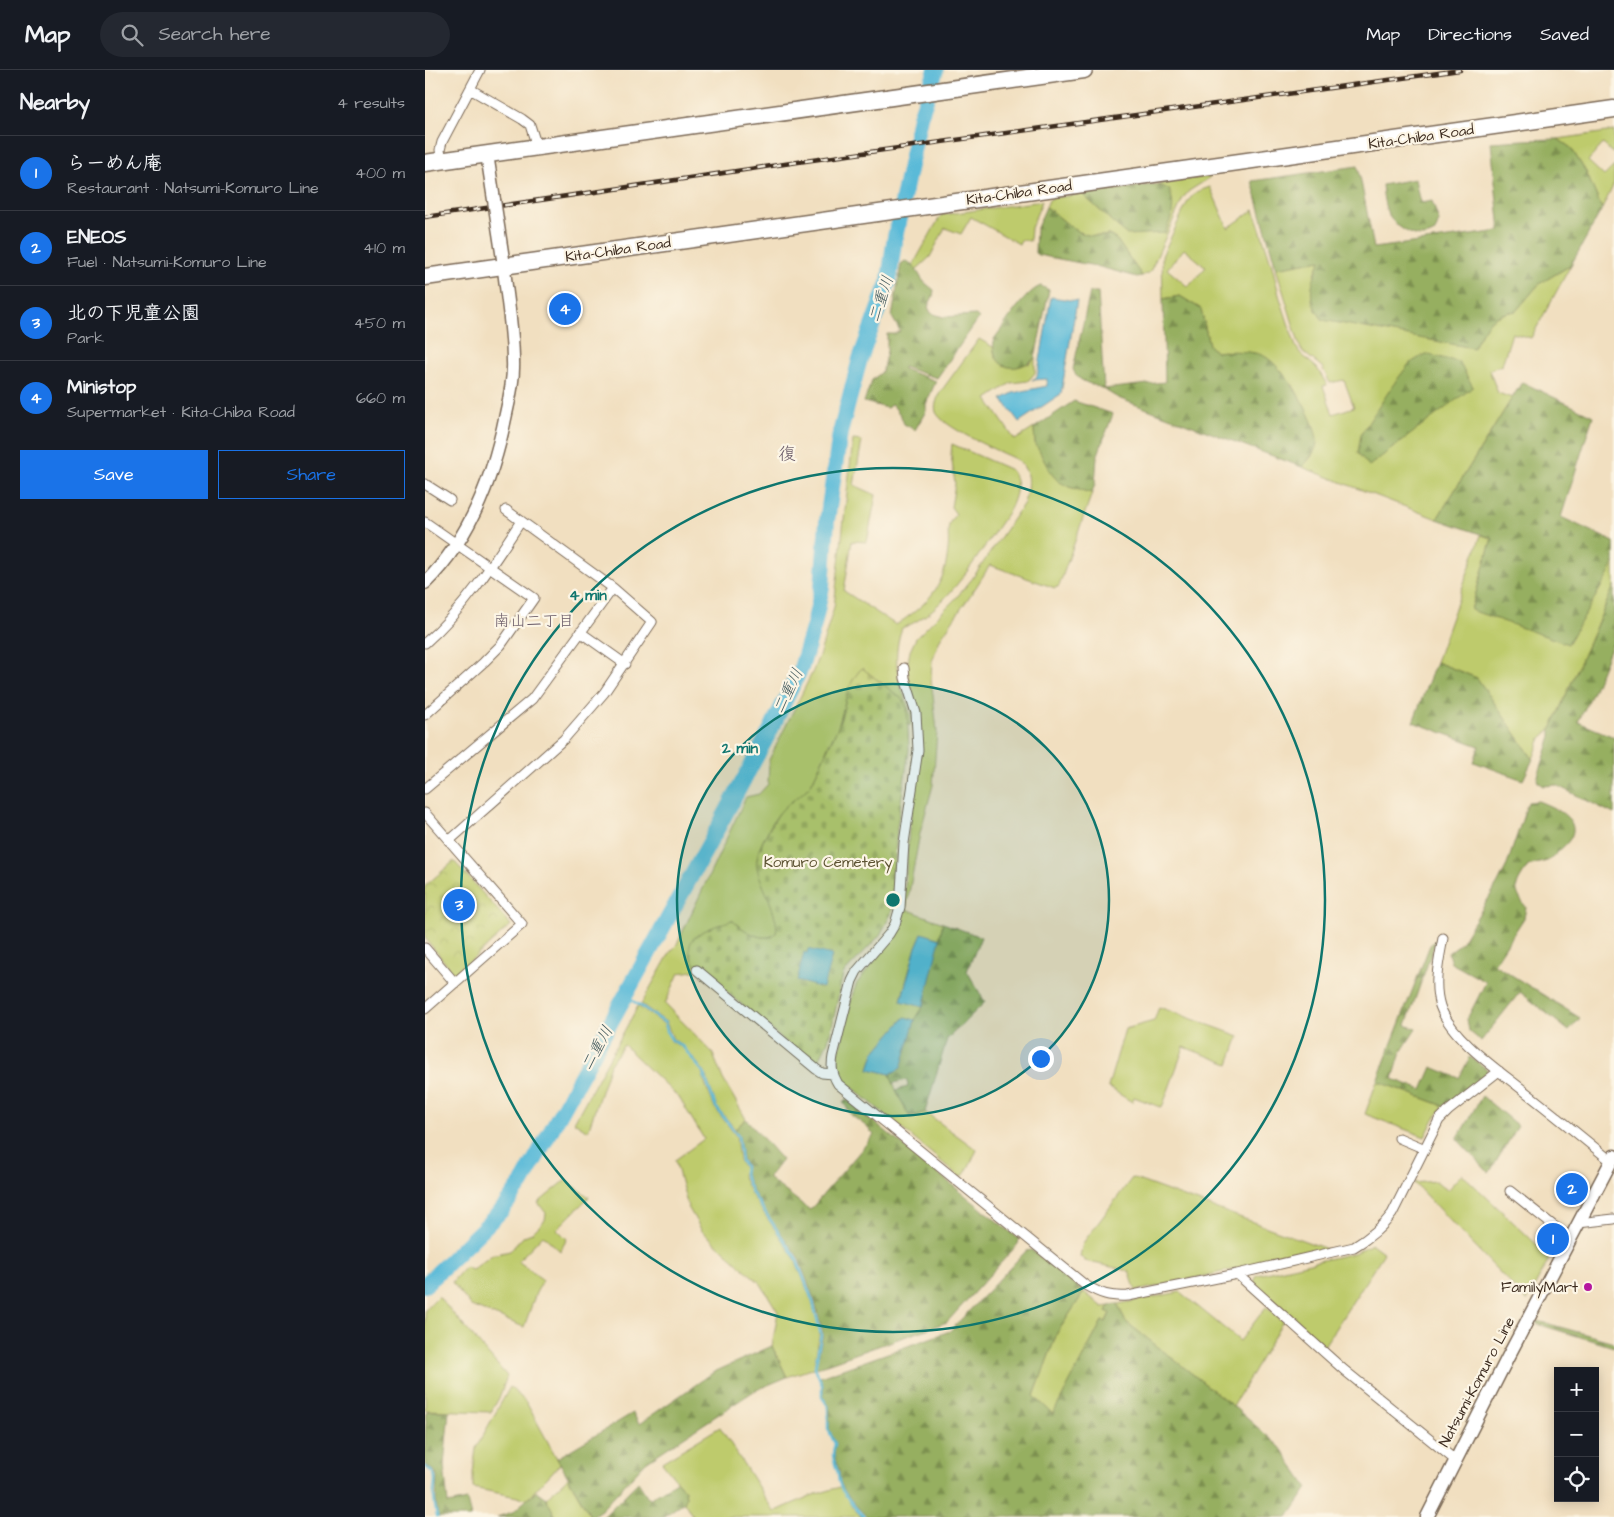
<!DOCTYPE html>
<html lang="en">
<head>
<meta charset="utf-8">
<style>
  body { margin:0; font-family:"Architects Daughter","Klee One",sans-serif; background:#242831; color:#f1f3f6 }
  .controls { position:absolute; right:15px; bottom:15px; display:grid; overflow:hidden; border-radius:0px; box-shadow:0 2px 12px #0003 }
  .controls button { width:45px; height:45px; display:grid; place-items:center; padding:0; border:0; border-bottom:1px solid #363941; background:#171b24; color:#f1f3f6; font:25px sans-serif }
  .you { position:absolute; left:615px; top:988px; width:18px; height:18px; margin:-12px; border:4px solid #fff; border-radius:50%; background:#1a73e8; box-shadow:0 0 0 8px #1a73e833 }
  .badge { display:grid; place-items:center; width:32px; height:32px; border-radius:50%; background:#1a73e8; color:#fff; font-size:16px; font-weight:700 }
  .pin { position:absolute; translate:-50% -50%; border:2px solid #fff; box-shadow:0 1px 5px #0006 }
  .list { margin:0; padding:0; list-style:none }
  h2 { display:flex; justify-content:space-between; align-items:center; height:65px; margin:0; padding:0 20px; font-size:21px }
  h2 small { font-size:16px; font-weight:400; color:#9ea1a6 }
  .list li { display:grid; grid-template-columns:32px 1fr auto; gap:15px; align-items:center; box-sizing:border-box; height:75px; padding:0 20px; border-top:1px solid #363941 }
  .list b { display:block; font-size:19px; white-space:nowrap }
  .list p { margin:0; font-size:16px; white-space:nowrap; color:#9ea1a6 }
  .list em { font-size:16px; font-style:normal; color:#9ea1a6 }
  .actions { display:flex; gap:10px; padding:15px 20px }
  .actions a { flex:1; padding:11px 0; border:1px solid #1a73e8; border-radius:0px; text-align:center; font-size:18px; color:#1a73e8 }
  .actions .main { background:#1a73e8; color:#fff }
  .icon { flex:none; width:28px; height:28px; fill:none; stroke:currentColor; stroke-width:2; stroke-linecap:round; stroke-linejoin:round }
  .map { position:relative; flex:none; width:1189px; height:1447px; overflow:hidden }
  header { display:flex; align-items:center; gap:30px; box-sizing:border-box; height:70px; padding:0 25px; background:#171b24; border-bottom:1px solid #363941 }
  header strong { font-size:24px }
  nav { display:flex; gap:28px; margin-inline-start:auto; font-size:18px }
  .search { width:350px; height:45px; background:#242831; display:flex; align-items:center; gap:12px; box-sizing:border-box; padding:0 18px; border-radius:28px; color:#9ea1a6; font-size:19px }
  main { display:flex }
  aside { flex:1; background:#171b24 }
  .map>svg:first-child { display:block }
  .grass { fill:#becb6c; stroke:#7c7a45; fill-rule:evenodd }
  .forest { fill:url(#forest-firs); stroke:#686c3f }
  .cemetery { fill:url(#cemetery-stones); stroke:#7c7a45 }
  .park { fill:url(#park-crowns); stroke:#7c7a45 }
  .water { fill:#5abad8; stroke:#4a727b }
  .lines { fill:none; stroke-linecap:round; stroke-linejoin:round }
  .stream { stroke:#5abad8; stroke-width:2.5 }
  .river { stroke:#5abad8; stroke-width:16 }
  .street-casing { stroke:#7b6957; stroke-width:11 }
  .secondary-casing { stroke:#7b6957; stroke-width:15 }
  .highway-casing { stroke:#7b6957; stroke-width:19 }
  .street { stroke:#fff; stroke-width:9 }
  .secondary { stroke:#fff; stroke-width:12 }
  .highway { stroke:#fff; stroke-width:16 }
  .rail-casing { stroke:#3b2a1e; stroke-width:4.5 }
  .rail { stroke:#fcf5e5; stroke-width:2.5; stroke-dasharray:8; stroke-linecap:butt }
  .secondary-bridge-casing { stroke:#7b6957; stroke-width:15; stroke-linecap:butt }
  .secondary-bridge { stroke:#fff; stroke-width:12 }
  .ring { fill:none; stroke:#0f766e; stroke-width:2.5 }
  .poi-dot { fill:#b5179e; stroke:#fcf5e5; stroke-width:2 }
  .labels { text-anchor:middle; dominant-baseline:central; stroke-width:4.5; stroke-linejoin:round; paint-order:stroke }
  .street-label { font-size:15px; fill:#3b2a1e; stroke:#fcf5e5 }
  .park-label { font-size:15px; fill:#5c5232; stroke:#fcf5e5 }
  .poi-label { font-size:15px; fill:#3b2a1e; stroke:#fcf5e5; text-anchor:end }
  .water-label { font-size:16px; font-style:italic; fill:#465c5f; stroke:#fcf5e5 }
  .neighbourhood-label { font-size:16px; fill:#6a5b68; stroke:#fcf5e5 }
  .quarter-label { font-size:18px; fill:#6a5b68; stroke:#fcf5e5 }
  .centre { fill:#0f766e; stroke:#fcf5e5; stroke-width:2.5 }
  .ring-label { font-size:15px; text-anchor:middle; font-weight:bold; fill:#0f766e; stroke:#fcf5e5; stroke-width:4.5; stroke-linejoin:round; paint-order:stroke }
</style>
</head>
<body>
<header>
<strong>Map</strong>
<div class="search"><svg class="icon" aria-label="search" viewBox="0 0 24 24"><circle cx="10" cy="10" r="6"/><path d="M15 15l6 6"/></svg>Search here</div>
<nav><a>Map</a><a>Directions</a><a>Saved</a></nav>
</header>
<main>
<aside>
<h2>Nearby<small>4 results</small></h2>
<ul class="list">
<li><span class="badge">1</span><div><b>らーめん庵</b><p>Restaurant · Natsumi-Komuro Line</p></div><em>400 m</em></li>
<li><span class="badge">2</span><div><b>ENEOS</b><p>Fuel · Natsumi-Komuro Line</p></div><em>410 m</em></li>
<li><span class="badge">3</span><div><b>北の下児童公園</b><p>Park</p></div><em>450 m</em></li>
<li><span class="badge">4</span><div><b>Ministop</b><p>Supermarket · Kita-Chiba Road</p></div><em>660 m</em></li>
</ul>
<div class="actions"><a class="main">Save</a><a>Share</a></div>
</aside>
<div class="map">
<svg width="1189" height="1447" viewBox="0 0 1189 1447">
  <defs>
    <pattern id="forest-firs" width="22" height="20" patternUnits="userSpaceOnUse" patternTransform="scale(1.25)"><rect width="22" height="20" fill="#96af60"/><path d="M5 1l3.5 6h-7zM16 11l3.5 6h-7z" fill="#7c8f4f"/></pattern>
    <pattern id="cemetery-stones" width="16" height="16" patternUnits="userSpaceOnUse" patternTransform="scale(1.25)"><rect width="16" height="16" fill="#becb6c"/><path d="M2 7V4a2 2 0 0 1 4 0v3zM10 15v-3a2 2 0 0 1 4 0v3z" fill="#a4ae5d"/></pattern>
    <pattern id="park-crowns" width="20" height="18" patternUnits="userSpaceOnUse" patternTransform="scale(1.25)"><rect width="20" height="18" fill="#becb6c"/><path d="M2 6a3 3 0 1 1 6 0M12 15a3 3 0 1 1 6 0" fill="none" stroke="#a4ae5d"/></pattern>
  </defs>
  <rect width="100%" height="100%" fill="#fcf5e5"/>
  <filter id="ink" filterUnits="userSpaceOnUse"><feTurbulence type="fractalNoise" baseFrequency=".02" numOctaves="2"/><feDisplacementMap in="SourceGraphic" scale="10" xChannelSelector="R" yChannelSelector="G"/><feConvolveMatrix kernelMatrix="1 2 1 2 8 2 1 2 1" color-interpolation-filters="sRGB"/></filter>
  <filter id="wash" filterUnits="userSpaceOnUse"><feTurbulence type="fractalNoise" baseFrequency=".0096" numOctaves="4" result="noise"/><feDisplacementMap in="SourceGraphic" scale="20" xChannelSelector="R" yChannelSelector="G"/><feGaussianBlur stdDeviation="1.12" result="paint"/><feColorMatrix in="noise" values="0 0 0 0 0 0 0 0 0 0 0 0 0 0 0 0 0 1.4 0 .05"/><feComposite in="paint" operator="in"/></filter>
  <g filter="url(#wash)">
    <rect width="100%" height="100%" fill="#f1dfc0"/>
    <path class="grass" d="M1189,61v23l-11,-10 -15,17 16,15 10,-10v18l-12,25 -16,-37 -15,-24 -13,-9z
      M785,106l-2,3 -19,12 -6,7 -33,74 -8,4 -25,-36 -8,-5c-30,6 -41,-12 -63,-28l3,-7 3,-2 30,-4 45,41 34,-49 -10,-1z
      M785,117l18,41 26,-18 19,59 6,26 17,52 5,7 16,14 10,17 -4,1 10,28 21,-7 -10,-27 -14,3 -8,-16 -19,-15 -3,-5 -24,-79 46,-9 -8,16 159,73c14,-23 15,-33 43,-37l23,-27 32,-19 -40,73 -19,-5 -10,32 -13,5 9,23 14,5 -75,121 -135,-52 10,-11 2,-29 -21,-42 -68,-34 -10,1 -6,-7 -8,-36 -21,-13 -17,3 -1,-43 26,-55 8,-9zM759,179l22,18 -18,20 -21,-18z
      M617,131l-11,27 -1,13 -8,-1 -3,4 -48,-27 -10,17 -16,-6 -15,29 -14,13 -3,-5 28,-50z
      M554,269l14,8 2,9 34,8 6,-6v15l-7,8 -17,2 -24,16 28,41 19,-12 1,15 34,44 23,6 -33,93 -4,2 -65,-23 -14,22 -36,52 -8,22 -1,17 6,53 -4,54 -13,48 -14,76 37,14 -3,12v4l-18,-6 -6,14 -15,53 22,7 -8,13 -10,-3 -31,36 -5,16 21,5 6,16 14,28 15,-6 52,38 -11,22 -5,6 -116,-97c-7,-8 -7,-14 -7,-25l15,-63 4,-10 37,-46 9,-20 6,-88 10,-59 -12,-103 3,-16 6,-13 40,-40 16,-19 52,-76c3,-11 6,-23 1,-34 -5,-10 -15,-12 -25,-17 -13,-6 -59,-27 -64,-40 -2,-6 1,-12 3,-18z
      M428,370l9,1 -8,44 22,10 -9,47 -15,-1 -8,50 52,34c30,-20 49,-37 52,-75 2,-16 -4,-24 8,-36l-5,-7 4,-23 -4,-30 1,-10 59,26c10,13 5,27 -2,41 -27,37 -62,102 -107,117 -7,18 -7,41 -1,59 5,15 10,21 10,38h-3l-1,-16 -5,-10 -40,-31c-16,17 -17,38 -24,59 -2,6 -6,11 -9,17 -5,12 -10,26 -17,38 -6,13 -21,18 -30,28 -9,9 -20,31 -24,43 -6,26 24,54 18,80 -13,12 -34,-4 -45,-13l-37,51 -15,2 -14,31 47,48 11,27 23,40 -11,10 -18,-22 -13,-36 -20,-24 -11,-8 -7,-17 -25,-18 30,-53 5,-5 70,-149 13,-3 9,-10 1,-24 44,-89 8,-21 13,-43z
      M1056,465l11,3 -21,72 139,-40 4,-8v24l-63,143 -10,9 -8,21 -56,-81 -41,-16z
      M213,936l26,18 7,17 12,7 19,24 4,14 9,22 21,28 3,24 6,10 -3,5 9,19 44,65 17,43 8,29 -6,37 -27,9 -15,-31 6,-34 -17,-28 -59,-53 -14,-24 -13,-47 29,-21 -24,-40 -56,-54 -14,19 -22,67 -14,-9z
      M734,937l80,29 -10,28 -45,-17 -21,58 -3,2 -26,-10 -2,5 -24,-15 17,-58 29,-8z
      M952,1011l67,25 -10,13 -9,18 -60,-23z
      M1037,1104l88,83 -23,44 -113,-118 22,-2 11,9z
      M707,1108l195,71 -191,42 -7,-20 -44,-10 -5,-5 3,-13z
      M141,1110l23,17 -32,32 10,10 -7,12 -17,-16 -25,26 25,19 -7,13 -12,34 -53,-21 -19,-24 13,-15 7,3 20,-15 18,-4 14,-15 8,-3 13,-13 1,-7 -8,-10z
      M947,1174l12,9 -60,93 -70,-63 3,-8 97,-22z
      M659,1222l19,15 6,-1 -3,5 4,2 -5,10 -3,-2 -49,94 -19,-19 23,-63z
      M755,1222l60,49 26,-34 17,14 -50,85 -108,-85 -7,-17z
      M13,1226l69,80 -8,22 -8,14 -66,-2v-100z
      M85,1317l16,15 34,62 -33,35 -54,-11v-15l3,-25z
      M295,1357l54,85 36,-16 30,-9 14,22 8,8h-169l-9,-15 2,-5 -1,-6 -23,-29z
      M143,1408l23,39h-35l-10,-19z"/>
    <path class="forest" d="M1133,69l13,9 15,24 16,37 -31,56 -32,19 -23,27c-28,4 -29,14 -43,37l-150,-28c-18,-22 -12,-36 -2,-60l-45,8 -24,-87 106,-15 16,82 126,-17 -9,-89 32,-2z
      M990,109l4,20 2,4 11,-2 7,20 -4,11c-4,2 -8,4 -12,4 -11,1 -29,-11 -34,-20 -5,-10 -6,-21 -7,-31z
      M726,115l10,1 8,3c7,17 3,28 -4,44l-38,2 -45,-41z
      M621,137c23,16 33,34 63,28l8,5 25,36 -5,1 -41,-11 -58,-11 -3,-2 1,-23z
      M480,191c10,2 13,13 19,21 3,3 7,5 10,8l-1,6 -5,11 3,6 12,4 33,-2 3,3 -42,60 -34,-11v2l33,12 -10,23v7l-11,19 -11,-6 -3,-8 -9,-12 -5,4 -23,-6 8,-22 10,-8 5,-21v-17h8l5,-3 -8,-14 9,-53z
      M616,216l8,4 -14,68c-20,17 -45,11 -41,-19 11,-14 31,-48 47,-53z
      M665,222h8l6,97 61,-7 -2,-83 17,-3 21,13 8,36 6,7c11,-1 38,-2 49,4 20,10 52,63 53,85 0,10 -9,19 -15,26l-184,-69c-5,-3 -10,-6 -15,-9 -11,-6 -26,-6 -30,-20z
      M1000,284l34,8 14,25 -104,79 -11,-13 3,-19 32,-49 16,-21z
      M1097,312l71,34 -32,101 53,25v20l-3,8 -43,74 -97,-34 21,-72 -55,-19z
      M649,331l39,13 -16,43 -2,27 -3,9 -23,-6 -11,-6 -8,-9 -15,-29 -1,-15z
      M1189,516v54l-22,54 -14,28 36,15v77l-58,-29 -12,1 -6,-4 -1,-3 14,-42v-8z
      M1011,592l41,16 56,81 -10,21 -49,-18 5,-16 -66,-24z
      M1113,731c23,9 51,23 24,47 -4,4 -10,11 -15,13 -6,2 -13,3 -19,5 -12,19 -17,22 -2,41l-2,11 -30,46 86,54 -11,13 -49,-39 -39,49 -12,-10 -2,-12 19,-37 -35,-19 -3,-10 13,-10 37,-60 9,-18 21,-63z
      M518,853l38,14 -14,34 18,31 -38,37 -22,73 -15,6 -14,-28 12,-3 -1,-7 -14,3 -3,-9 11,-6 14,-48 8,-13z
      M1011,870l-30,85 10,4 -15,23 -8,27 29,11 10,-23 27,11 11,-21 17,12v3l-15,14 -28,20 -67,-25 53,-136z
      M1057,1026l36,30 -29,47 -32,-34z
      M421,1029l173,140 -1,5 -71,78 -132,46 8,-34 -8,-32 -17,-45 -24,-33 -21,-32 -8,-18 1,-8 -4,-7 -3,-23 -4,-7 11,-10 36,41 -14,18 42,32 64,-75 -8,-9 -14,-10 -9,-14z
      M607,1180l52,42 -27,41 -23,63 19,18 49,-93 4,1 4,-9 -4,-2 3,-5 9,-2 7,17 108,85 47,41 28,41 -20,29h-421c-9,-9 -23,-23 -27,-35 -1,-4 0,-8 -1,-12 -4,-11 -7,-15 -3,-26l-7,-15v-23l-6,-9v-12l-3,-8 130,-46 76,-80z
      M1113,1251l76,21v5l-77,-23z
      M347,1276l15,31 -33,14 -108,71 -45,48 -10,7 -34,-59 76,-45 6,11 75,-52z
      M2,1341h22l-5,54 4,39 19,-4 4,17h-33l-2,-17 1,-23 -2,-5 -10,-7v-29z
      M252,1411l8,10 1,6 -2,5 -21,15h-60l35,-35 11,17z
      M111,1421l10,7 10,19h-59l16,-5z"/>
    <path class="cemetery" d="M437,598l40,31 5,10 2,41 -12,77 -5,80 -1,7 -11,21 -37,39 -11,52 -4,15 -12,26 -119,-100c-23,-31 12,-38 35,-47 10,9 31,25 44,13 2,-8 -1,-14 -3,-22 -4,-15 -13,-29 -16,-44 -2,-15 11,-36 19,-49 8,-15 26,-21 36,-35 8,-18 17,-36 25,-54 10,-22 6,-41 25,-61z"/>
    <path class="park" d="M29,791l57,64 -56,50 -30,-37v-52z"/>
    <path class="water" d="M626,227l26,4 -16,93 -42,28 -17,-23 11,-6 34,-7v-7l-15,1 5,-3z
      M497,863l18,6 -17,68 -22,-6 15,-54z
      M383,879l24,6 -9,33 -26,-7 7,-29 3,1z
      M480,947l10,3 -14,48 -11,6 -21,-5 5,-16z"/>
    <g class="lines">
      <path class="stream" d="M200,927l13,7 27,19 3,11 4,6 11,7 20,25 13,35 22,29 3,25 4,6 -1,7 8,19 44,65 17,44 8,33 -6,32 7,18v12l6,9v23l7,15c-4,11 -1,16 2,26 2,4 1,8 2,12 3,11 17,27 25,35
        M0,1397c16,8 8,16 9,29 0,7 2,14 3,21"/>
      <path class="river" d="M0,1215l76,-74 21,-28 193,-350 54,-100 32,-65 13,-43 8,-38 5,-66 13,-88 20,-74 29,-79 5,-38 26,-125 16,-47"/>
    </g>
  </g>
  <g filter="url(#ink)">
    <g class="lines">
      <defs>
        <path id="street" d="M45,19l52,30 8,6 7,22
          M17,91l-2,-11 2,-8 38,-72
          M0,414l25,16
          M0,452l109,76 -33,47 -17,17 -59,53
          M155,562l45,32
          M0,573c39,-34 68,-79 96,-122
          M479,598l1,10 11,35 2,37 -14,93 -4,64 -5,17 -6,10 -32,37 -5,10 -19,75c-2,11 -1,18 5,28l247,201c16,9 24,12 43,11l109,-22 117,-27c15,-9 27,-18 38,-33l47,-94 9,-9 51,-40
          M0,719l107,-90 81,-111
          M0,743l97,111 -97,85
          M24,771l115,-102 40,-46 48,-71 -39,-34 -107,-78
          M1018,868c-4,22 -10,46 -3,68 11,33 61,66 88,88 28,22 55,44 83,67
          M0,878l30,35
          M272,900l119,99 6,4 11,1
          M974,1068l26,11
          M1085,1121l60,48
          M1153,1153l36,-4
          M812,1204l107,96 111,90"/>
        <path id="secondary" d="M62,84l7,46
          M0,513c45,-44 69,-109 81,-169 4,-17 8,-35 7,-53 0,-34 -7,-67 -10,-102
          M1002,1447l81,-160 106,-201"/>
        <path id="highway" d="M0,93l659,-93
          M0,207l1189,-168"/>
      </defs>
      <use href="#street" class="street-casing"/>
      <use href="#secondary" class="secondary-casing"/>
      <use href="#highway" class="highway-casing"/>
      <use href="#street" class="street"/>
      <use href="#secondary" class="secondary"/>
      <use href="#highway" class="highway"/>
      <defs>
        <path id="rail" d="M0,147l373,-55 662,-92"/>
      </defs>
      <use href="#rail" class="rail-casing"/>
      <use href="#rail" class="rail"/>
      <defs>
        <path id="secondary-bridge" d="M69,130l9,59"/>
      </defs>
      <use href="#secondary-bridge" class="secondary-bridge-casing"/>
      <use href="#secondary-bridge" class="secondary-bridge"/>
    </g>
  </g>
  <circle cx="468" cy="830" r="216" fill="#0f766e" fill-opacity=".12"/>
  <g class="ring">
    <circle cx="468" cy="830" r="216"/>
    <circle cx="468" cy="830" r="432"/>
  </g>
  <circle class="poi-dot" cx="1163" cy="1217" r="5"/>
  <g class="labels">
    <g class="street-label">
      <text transform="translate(996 67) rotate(-8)">Kita-Chiba Road</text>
      <text transform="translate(594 123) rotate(-8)">Kita-Chiba Road</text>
      <text transform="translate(193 180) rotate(-8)">Kita-Chiba Road</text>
      <text transform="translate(1052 1312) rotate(-62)">Natsumi-Komuro Line</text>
    </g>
    <g class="park-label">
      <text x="403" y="792">Komuro Cemetery</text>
    </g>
    <g class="poi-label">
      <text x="1153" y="1217">FamilyMart</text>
    </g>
    <g class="water-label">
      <text transform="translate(456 229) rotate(-72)">二重川</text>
      <text transform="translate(363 621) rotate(-64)">二重川</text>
      <text transform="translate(172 978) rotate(-61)">二重川</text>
    </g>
    <g class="neighbourhood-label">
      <text x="109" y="551">南山二丁目</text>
    </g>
    <g class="quarter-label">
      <text x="362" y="384">復</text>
    </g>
  </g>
  <circle cx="468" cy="830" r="8" class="centre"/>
  <g class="ring-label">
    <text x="163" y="530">4 min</text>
    <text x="315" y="683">2 min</text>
  </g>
</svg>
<div class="controls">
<button>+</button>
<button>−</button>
<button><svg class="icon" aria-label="locate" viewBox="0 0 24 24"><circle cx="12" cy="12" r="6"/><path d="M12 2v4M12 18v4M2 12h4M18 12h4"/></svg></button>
</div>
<div class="you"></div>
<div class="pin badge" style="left:1128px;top:1169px">1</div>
<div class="pin badge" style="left:1147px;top:1119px">2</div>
<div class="pin badge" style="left:34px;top:835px">3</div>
<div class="pin badge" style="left:140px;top:239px">4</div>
</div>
</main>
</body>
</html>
